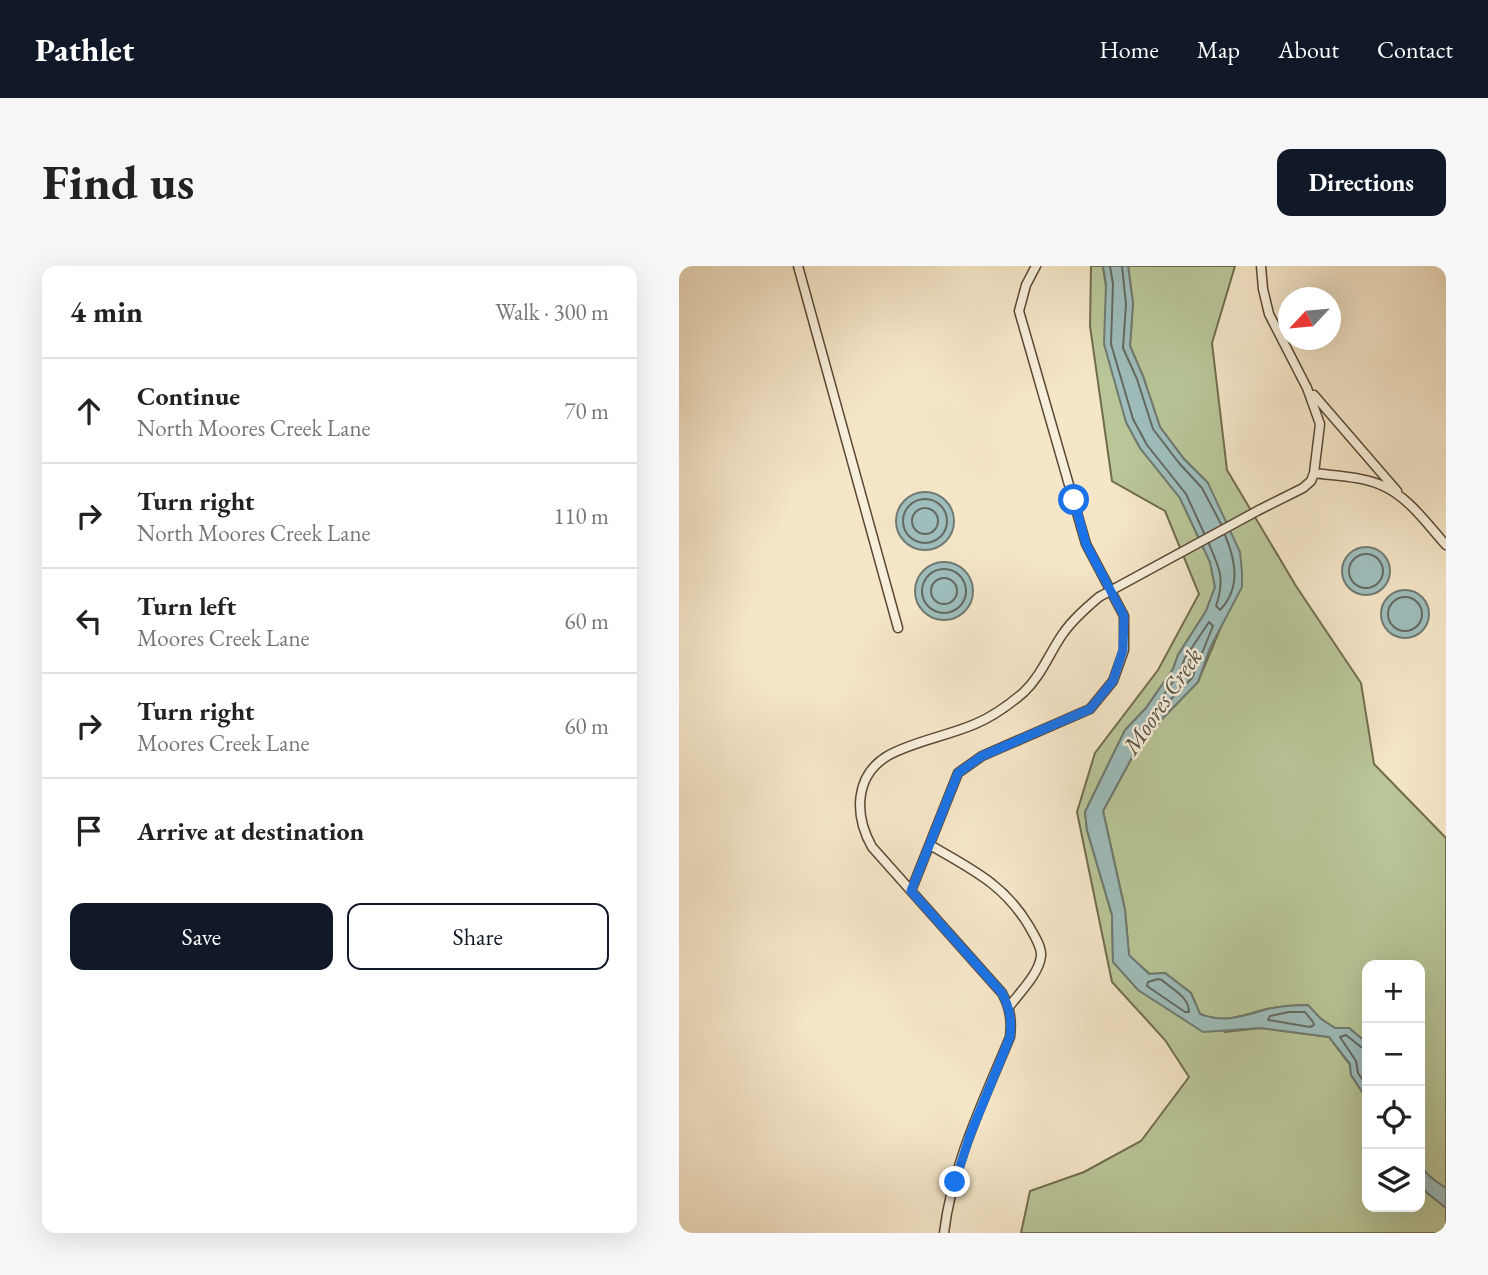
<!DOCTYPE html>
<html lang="en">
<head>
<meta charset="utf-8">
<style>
  body { margin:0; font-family:"EB Garamond",serif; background:#f6f6f6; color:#222 }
  .controls { position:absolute; right:21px; bottom:21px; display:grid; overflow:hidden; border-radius:14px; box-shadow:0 7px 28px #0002 }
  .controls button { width:63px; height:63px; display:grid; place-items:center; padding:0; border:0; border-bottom:2px solid #e0e0e0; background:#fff; color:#222; font:35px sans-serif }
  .compass { position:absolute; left:599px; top:21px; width:63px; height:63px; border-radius:50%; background:#fff; box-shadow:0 7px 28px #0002; rotate:244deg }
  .stop { position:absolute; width:21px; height:21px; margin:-16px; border:5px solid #1a73e8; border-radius:50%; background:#fff }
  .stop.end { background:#1a73e8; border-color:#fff; box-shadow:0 2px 7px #0008 }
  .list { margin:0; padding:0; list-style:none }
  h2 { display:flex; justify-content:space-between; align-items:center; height:91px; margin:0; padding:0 28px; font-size:30px }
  h2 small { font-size:23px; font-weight:400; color:#767676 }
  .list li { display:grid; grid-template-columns:46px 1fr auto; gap:21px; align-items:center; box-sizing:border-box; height:105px; padding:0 28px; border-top:2px solid #e0e0e0 }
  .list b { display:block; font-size:26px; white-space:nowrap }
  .list p { margin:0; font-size:23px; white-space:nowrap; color:#767676 }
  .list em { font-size:23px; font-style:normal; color:#767676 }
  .actions { display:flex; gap:14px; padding:21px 28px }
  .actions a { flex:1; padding:16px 0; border:2px solid #111827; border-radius:14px; text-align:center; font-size:24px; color:#111827 }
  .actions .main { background:#111827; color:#fff }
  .icon { flex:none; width:38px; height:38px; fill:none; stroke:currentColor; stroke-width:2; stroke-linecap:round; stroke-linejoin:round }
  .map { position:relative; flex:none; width:767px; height:967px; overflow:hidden; border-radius:14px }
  header { display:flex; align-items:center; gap:42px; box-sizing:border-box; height:98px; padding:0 35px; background:#111827; color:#fff }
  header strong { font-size:33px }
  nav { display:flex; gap:38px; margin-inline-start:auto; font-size:24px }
  .intro { display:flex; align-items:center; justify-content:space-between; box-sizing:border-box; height:168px; padding:0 42px }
  h1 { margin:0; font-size:49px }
  .button { padding:18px 32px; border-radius:14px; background:#111827; color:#fff; font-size:24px; font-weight:700 }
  main { display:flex; gap:42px; padding:0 42px }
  aside { flex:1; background:#fff; border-radius:14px; box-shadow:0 7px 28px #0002 }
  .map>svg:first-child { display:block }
  .green { fill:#b9c698; stroke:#706d4d; stroke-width:2 }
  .water { fill:#9ebebd; stroke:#6f7a72; stroke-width:2 }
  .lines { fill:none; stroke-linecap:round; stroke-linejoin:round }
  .shore { stroke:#636960; stroke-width:2 }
  .service-casing { stroke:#5b4834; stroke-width:11 }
  .service { stroke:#f8efdb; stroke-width:8 }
  .service-bridge-casing { stroke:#5b4834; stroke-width:11; stroke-linecap:butt }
  .service-bridge { stroke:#f8efdb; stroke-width:8 }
  .route { stroke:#1a73e8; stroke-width:9 }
  .labels { text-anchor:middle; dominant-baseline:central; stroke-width:5; stroke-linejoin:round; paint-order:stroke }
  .water-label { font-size:24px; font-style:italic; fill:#515043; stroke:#f8efdb }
</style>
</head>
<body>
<header>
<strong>Pathlet</strong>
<nav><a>Home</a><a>Map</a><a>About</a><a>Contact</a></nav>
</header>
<div class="intro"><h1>Find us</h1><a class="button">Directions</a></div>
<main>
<aside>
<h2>4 min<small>Walk · 300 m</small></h2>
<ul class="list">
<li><svg class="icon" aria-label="ahead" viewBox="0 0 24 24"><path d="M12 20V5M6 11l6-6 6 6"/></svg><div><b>Continue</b><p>North Moores Creek Lane</p></div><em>70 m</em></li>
<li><svg class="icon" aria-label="right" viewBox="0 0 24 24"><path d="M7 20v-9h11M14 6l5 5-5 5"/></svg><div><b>Turn right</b><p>North Moores Creek Lane</p></div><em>110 m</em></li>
<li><svg class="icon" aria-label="left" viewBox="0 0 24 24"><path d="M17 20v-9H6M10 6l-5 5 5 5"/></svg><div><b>Turn left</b><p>Moores Creek Lane</p></div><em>60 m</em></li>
<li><svg class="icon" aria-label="right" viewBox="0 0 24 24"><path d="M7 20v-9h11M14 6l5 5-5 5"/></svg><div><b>Turn right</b><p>Moores Creek Lane</p></div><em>60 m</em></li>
<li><svg class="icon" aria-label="arrive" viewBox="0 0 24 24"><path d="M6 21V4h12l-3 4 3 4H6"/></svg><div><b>Arrive at destination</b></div></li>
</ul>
<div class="actions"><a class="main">Save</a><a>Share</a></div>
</aside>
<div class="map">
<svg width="767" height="967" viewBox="0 0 767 967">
  <rect width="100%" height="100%" fill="#f5e6c8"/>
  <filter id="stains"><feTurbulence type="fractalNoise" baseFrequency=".00286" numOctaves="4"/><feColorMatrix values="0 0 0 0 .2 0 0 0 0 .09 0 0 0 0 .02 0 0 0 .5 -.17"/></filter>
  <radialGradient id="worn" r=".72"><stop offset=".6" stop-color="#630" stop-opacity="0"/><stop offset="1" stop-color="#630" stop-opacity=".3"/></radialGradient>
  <path class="green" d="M412,0h12l23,156 14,26 40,50 30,64 5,25 -9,24 -28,44 -5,14 -27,39 -21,22 -40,82 2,18 25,85 1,47 112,70 36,-4 68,9 21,28 1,10 16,24v108h53v-20l26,21v25h-425l9,-42 54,-19 57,-31 48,-64 -24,-37 -53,-58 -35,-170 18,-59 63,-83 41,-76 -34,-83 -53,-30 -22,-155z
    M449,0h107l-23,77 15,127 69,116 65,97 13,81 72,74v350c-11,-7 -22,-14 -26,-26v-197h-53v78l-18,-15h-14l-14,-9 -14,-14c-14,1 -30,1 -44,5 -23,6 -40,14 -63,4l-9,-21 -26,-20 -15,1 -21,-18 -4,-46 -22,-99 33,-61 26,-31 36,-37 25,-60 -15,-139 -24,-24 -24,-32 -17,-51 -13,-30 3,-43z"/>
  <path class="water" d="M424,0h25l5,37 -3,43 13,30 17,51 24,32 24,24 32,69 2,20v15l-32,61 -12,34 -36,37 -26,31 -33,61 22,99 4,45 20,19 16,-1 26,20 9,21c23,9 40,3 64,-4 14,-4 29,-5 44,-5l13,14 14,9h14l18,15v56l-16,-24 -1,-11 -21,-27 -68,-9 -58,4 -65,-42 -25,-28 -1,-47 -25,-85 -2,-18 40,-82 21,-22 27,-39 5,-14 28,-44 9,-24 -5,-25 -30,-64 -40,-50 -14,-26 -22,-78 2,-60z
    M217 255a29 29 0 1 1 58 0a29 29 0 1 1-58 0Z
    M663 305a24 24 0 1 1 48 0a24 24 0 1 1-48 0Z
    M236 325a29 29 0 1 1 58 0a29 29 0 1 1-58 0Z
    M702 348a24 24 0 1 1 48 0a24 24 0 1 1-48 0Z
    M741,896c4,12 15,19 26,26v20l-26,-21z"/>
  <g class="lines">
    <path class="shore" d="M431,0l3,18 -2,60 22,75 14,26 39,49 18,39
      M443,0l4,38 -3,44 14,31 16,50 26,34 23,25 19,36
      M224 255a22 22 0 1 1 44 0a22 22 0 1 1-44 0Z
      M233 255a13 13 0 1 1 26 0a13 13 0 1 1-26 0Z
      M530,278c11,25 16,36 7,62l4,4c21,-22 16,-49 5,-75
      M670 305a17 17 0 1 1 34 0a17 17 0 1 1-34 0Z
      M243 325a22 22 0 1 1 44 0a22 22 0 1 1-44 0Z
      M252 325a13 13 0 1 1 26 0a13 13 0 1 1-26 0Z
      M709 348a17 17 0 1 1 34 0a17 17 0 1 1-34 0Z
      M530,356l4,4 -21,52 -29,29 -4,1 -1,-5 21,-30 6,-15z
      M479,713l4,1c11,10 27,17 27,32h-4l-38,-26 1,-4z
      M610,746h16l8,10 1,3 -4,2 -42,-7 2,-4z
      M688,782l-6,-1 -15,-12 -6,2 16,24 2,12 9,13"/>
    <defs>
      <path id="service" d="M119,0l100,362
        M635,129l83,96
        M635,207c22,3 46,3 67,12 27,11 46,39 65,60
        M580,244l44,-22 8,-7 3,-8 6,-49 -13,-36 -38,-74 -6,-25 -2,-23
        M251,579c41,24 74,39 99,81 5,9 13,21 12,30 -2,18 -22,37 -32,51
        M232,625l47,-118 24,-17 108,-47 23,-28 11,-31v-34l-38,-72 -67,-233 7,-26 10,-19
        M265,967c8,-68 40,-133 66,-196 2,-17 0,-29 -8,-44l-130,-146c-18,-32 -18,-72 17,-92 26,-14 58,-19 86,-31 17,-7 34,-19 49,-32 17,-16 25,-38 38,-57 10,-15 24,-27 37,-38"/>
    </defs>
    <use href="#service" class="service-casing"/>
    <use href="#service" class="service"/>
    <defs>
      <path id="service-bridge" d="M420,331l160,-87"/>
    </defs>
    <use href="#service-bridge" class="service-bridge-casing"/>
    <use href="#service-bridge" class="service-bridge"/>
  </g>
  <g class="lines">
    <path class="route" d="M276,916l15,-47 40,-98c2,-17 0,-28 -8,-44l-91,-102 47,-118 24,-17 108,-47 23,-28 10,-31 1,-34 -38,-72 -12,-44"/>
  </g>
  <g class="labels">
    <g class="water-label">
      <text transform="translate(483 435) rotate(-56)">Moores Creek</text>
    </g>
  </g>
  <rect width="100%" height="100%" filter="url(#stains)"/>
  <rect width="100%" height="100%" fill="url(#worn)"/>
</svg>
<div class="controls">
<button>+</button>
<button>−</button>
<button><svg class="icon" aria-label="locate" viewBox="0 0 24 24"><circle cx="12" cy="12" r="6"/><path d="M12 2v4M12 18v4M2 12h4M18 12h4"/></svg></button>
<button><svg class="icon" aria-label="layers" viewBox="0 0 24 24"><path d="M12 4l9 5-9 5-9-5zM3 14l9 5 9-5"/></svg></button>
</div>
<svg class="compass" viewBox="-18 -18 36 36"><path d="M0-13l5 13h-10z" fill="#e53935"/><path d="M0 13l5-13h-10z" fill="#767676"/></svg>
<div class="stop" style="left:395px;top:234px"></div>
<div class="stop end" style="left:276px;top:916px"></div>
</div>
</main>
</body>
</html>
